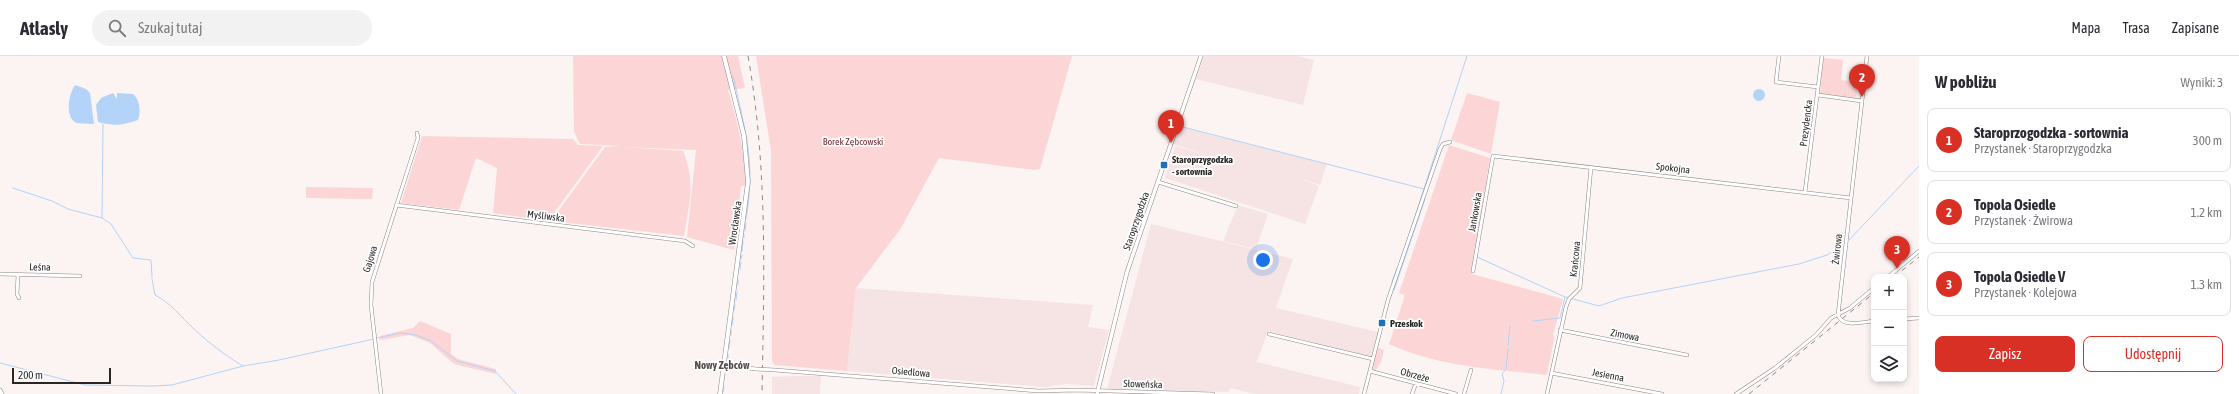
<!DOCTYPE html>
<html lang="pl">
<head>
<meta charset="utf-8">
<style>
  body { margin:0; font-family:"Asap Condensed",sans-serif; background:#f2f2f3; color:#2b2b33 }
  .controls { position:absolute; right:12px; bottom:12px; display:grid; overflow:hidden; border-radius:8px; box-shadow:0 2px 6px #0003 }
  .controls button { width:36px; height:36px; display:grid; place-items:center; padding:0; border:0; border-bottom:1px solid #e1e1e2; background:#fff; color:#2b2b33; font:20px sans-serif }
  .scale { position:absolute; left:12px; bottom:10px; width:99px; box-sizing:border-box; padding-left:4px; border:2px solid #292626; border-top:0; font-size:11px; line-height:14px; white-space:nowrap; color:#292626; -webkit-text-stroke:3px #fff; paint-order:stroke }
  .you { position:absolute; left:1263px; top:204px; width:14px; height:14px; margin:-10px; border:3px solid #fff; border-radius:50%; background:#1a73e8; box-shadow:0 0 0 6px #1a73e833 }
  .badge { display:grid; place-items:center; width:26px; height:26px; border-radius:50%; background:#d93025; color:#fff; font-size:13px; font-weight:700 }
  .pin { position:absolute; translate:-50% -33px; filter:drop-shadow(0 1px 2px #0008) }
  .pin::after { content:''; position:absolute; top:21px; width:14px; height:12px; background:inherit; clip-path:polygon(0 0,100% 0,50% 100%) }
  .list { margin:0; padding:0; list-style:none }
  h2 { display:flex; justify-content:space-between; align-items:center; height:52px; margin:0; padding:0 16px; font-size:17px }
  h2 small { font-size:13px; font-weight:400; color:#7c7c81 }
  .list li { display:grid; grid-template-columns:26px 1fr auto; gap:12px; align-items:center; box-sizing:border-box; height:64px; margin:0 8px 8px; padding:0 8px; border:1px solid #e1e1e2; border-radius:8px }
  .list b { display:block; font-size:15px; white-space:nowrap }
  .list p { margin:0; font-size:13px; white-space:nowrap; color:#7c7c81 }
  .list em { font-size:13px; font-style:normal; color:#7c7c81 }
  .actions { display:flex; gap:8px; padding:12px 16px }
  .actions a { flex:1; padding:9px 0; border:1px solid #d93025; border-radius:8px; text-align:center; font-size:14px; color:#d93025 }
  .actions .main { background:#d93025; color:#fff }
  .icon { flex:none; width:22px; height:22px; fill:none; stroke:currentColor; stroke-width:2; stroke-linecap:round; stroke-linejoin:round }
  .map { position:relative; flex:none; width:1919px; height:338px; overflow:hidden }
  header { display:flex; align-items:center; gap:24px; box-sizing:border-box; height:56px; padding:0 20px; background:#fff; border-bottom:1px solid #e1e1e2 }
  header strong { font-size:19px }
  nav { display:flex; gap:22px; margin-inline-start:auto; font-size:14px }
  .search { width:280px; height:36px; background:#f2f2f3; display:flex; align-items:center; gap:10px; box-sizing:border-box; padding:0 14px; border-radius:22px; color:#7c7c81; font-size:15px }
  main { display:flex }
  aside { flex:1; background:#fff }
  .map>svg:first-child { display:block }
  .built { fill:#f6e4e4 }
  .green { fill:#fcd6d6 }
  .water { fill:#b3d3f8 }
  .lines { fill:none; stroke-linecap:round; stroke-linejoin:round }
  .stream { stroke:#b3d3f8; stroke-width:1 }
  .minor-casing { stroke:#8d8585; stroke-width:4 }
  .tertiary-casing { stroke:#8d8585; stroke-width:4.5 }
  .secondary-casing { stroke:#8d8585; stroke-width:5 }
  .minor { stroke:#fff; stroke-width:3 }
  .tertiary { stroke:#fff; stroke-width:3.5 }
  .secondary { stroke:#fff; stroke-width:4 }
  .rail { stroke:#8f8989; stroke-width:1; stroke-dasharray:5 5; stroke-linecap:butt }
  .minor-bridge-casing { stroke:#8d8585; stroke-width:4; stroke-linecap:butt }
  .minor-bridge { stroke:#fff; stroke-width:3 }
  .poi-dot { fill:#1f71bf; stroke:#fff; stroke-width:1.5 }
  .labels { text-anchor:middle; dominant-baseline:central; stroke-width:3.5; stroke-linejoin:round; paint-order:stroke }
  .street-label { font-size:10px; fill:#292626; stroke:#fff }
  .park-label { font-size:10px; fill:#762a31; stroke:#fff }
  .poi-label { font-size:10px; font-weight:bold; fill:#292626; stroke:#fff; text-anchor:start }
  .neighbourhood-label { font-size:11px; font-weight:bold; fill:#534c4c; stroke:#fff }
</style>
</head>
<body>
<header>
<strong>Atlasly</strong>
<div class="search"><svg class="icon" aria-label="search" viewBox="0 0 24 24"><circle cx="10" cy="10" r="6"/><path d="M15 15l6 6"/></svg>Szukaj tutaj</div>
<nav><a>Mapa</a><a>Trasa</a><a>Zapisane</a></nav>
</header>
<main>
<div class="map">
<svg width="1919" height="338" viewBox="0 0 1919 338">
  <rect width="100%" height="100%" fill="#fcf3f3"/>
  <path class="built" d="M1204,0h94l16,4 -11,45 -107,-26z
    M1180,71l147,37 -7,21 -24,-8 23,9 -14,38 -140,-46 10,-32 32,9 -34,-11z
    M1238,149l30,9 -12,35 -33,-8z
    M1151,168l142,35 -17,49 102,24 -7,25 -103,-26 -11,30h-4l107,26 -1,7h-105l-24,-6 -1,4 -122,-3z
    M856,232l237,17 -5,22 21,3 -15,56 -27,-2 -23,3 -197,-16z
    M793,320h28l-1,18h-48v-17z"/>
  <path class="green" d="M573,0h165l7,32 -17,2c9,31 18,63 17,96h-4l-7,64 -47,-13 9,-87 -73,-3 60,4c13,31 6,53 1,85l-133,-15 54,-74 16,-1 -41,-2 -6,-12z
    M756,0h316l-32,113 -6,1 -95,-12 -38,70 -45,60 -9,83 -73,-6 -2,-4 -1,-210z
    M1823,2l20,2 -2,20 17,2 -2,17 -36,-5z
    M1467,37l33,9 -9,52 -40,-14z
    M422,80l151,3 5,6 25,1 -55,75 -55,-8 4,-45 -21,-10 -17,52 -58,-7z
    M1449,89l41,13 -18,116 91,25 -10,36 1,4 -7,36c-54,-6 -108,-8 -158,-31l15,-46v-3l-5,-2z
    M306,131l67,1 -1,11 -66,-1z
    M420,265l31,13v20l7,5 38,10v5l-42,-10 -24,-21 -20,-8 -30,5v-4l33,-8z
    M1378,292l6,2 -3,12 -6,9 -3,-3z"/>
  <path class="water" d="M75,29l11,4 4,4 4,31 -18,-1c-12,-7 -7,-29 -1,-38z
    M1753 39a6 6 0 1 1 12 0a6 6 0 1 1-12 0Z
    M113,37l4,6v-6l16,1c7,6 8,17 5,26 -20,6 -21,6 -40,2l-2,-17 5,-7z"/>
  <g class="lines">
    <path class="stream" d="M733,20c12,54 23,86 13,143
      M103,68l-1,94 9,6 22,34 18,2 1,17
      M1179,70l245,63
      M13,132l39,13 16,8 34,9
      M745,175l1,-8
      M1409,179l58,-179
      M744,182v-3
      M1849,184l70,-74
      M742,195l1,-10
      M1477,201l88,40
      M741,203l1,-4
      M740,214l1,-8
      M152,223l3,16c16,8 26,22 39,34 15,14 32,27 49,37l36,-6 95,-21
      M1392,226l5,-14
      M738,229v-5
      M1394,234l31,-91
      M1573,243l26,7 23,-8 177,-34 28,-9 15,-9
      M736,244l1,-8
      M734,254l1,-5
      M1533,265l27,-3 5,-21h2
      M732,269l1,-7
      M731,279v-5
      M377,282l23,-5 16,2 15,6 26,20 38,10 21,23
      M1508,289l2,-19
      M729,292l1,-7
      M728,303v-5
      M0,307l85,22 67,1 20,-1 71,-19
      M723,336l1,-5
      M1501,338l3,-13 -2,-7 4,-5 2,-20"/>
    <defs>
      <path id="minor" d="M1779,0l-3,26 42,5
        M1867,0l-29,259c4,13 25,7 36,6
        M1818,39l44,6
        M1158,126l78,24
        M1805,136l17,-136
        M396,149l289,36 8,5
        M1473,215l20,-115 358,42
        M0,218l80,2
        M18,219l-1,19 2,4
        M1888,221l31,-26
        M1904,263l15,-1
        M1560,274l127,25
        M1269,278l104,25
        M724,309l32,4
        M775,314l264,21 37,-1 137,4
        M1370,315l86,23
        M1551,317l111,21
        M381,338l-10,-89 1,-23 46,-144 -1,-5
        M1364,338l24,-94 52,-151 3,-5 7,-2
        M1412,338l4,-11
        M1464,338l7,-24
        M1547,338l19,-87 3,-8 11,-11 11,-121
        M1736,338l39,-26 41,-33 15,-17 19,-10 24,-20"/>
      <path id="tertiary" d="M0,334l2,4
        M1097,338l30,-122 74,-216"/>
      <path id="secondary" d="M720,338l28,-212 -4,-46 -20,-80"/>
    </defs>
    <use href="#minor" class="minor-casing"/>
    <use href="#tertiary" class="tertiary-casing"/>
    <use href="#secondary" class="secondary-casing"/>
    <use href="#minor" class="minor"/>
    <use href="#tertiary" class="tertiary"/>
    <use href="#secondary" class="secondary"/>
    <path class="rail" d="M748,0c20,112 16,225 14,338
      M1894,221l25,-20
      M1749,338l125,-101"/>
    <defs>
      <path id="minor-bridge" d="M756,313l19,1"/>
    </defs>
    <use href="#minor-bridge" class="minor-bridge-casing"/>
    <use href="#minor-bridge" class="minor-bridge"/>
  </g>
  <g class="poi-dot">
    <rect x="1160" y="105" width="8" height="8" rx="2"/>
    <rect x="1378" y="263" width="8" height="8" rx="2"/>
  </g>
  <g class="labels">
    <g class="street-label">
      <text transform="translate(1806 67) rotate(-83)">Prezydencka</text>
      <text transform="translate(1673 112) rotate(7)">Spokojna</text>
      <text transform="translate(1475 156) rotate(-80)">Jankowska</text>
      <text transform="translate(546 160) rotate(7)">Myśliwska</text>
      <text transform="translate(1136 165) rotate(-71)">Staroprzygodzka</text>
      <text transform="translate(735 167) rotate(-82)">Wrocławska</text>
      <text transform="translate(1837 193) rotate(-84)">Żwirowa</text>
      <text transform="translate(370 203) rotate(-73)">Gajowa</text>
      <text transform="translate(1575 203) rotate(-84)">Krańcowa</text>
      <text transform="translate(40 211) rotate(1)">Leśna</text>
      <text transform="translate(1625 279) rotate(11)">Zimowa</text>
      <text transform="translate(911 316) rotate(5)">Osiedlowa</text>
      <text transform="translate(1415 319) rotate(15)">Obrzeże</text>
      <text transform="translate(1608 319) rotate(11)">Jesienna</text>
      <text transform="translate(1143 328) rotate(2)">Słoweńska</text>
    </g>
    <g class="park-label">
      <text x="853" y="85">Borek Zębcowski</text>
    </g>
    <g class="poi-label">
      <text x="1172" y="103">Staroprzygodzka<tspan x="1172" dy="12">- sortownia</tspan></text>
      <text x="1390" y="267">Przeskok</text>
    </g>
    <g class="neighbourhood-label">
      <text x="722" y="309">Nowy Zębców</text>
    </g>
  </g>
</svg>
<div class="controls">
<button>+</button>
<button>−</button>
<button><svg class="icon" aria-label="layers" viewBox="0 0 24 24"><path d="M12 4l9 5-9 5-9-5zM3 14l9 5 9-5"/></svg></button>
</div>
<div class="scale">200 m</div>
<div class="you"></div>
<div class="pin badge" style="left:1171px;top:87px">1</div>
<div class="pin badge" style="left:1862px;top:41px">2</div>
<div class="pin badge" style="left:1897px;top:213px">3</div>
</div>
<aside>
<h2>W pobliżu<small>Wyniki: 3</small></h2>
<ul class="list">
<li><span class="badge">1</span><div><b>Staroprzogodzka - sortownia</b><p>Przystanek · Staroprzygodzka</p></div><em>300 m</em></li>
<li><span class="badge">2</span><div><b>Topola Osiedle</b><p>Przystanek · Żwirowa</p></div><em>1.2 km</em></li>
<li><span class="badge">3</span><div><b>Topola Osiedle V</b><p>Przystanek · Kolejowa</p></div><em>1.3 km</em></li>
</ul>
<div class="actions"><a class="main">Zapisz</a><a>Udostępnij</a></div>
</aside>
</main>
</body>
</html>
